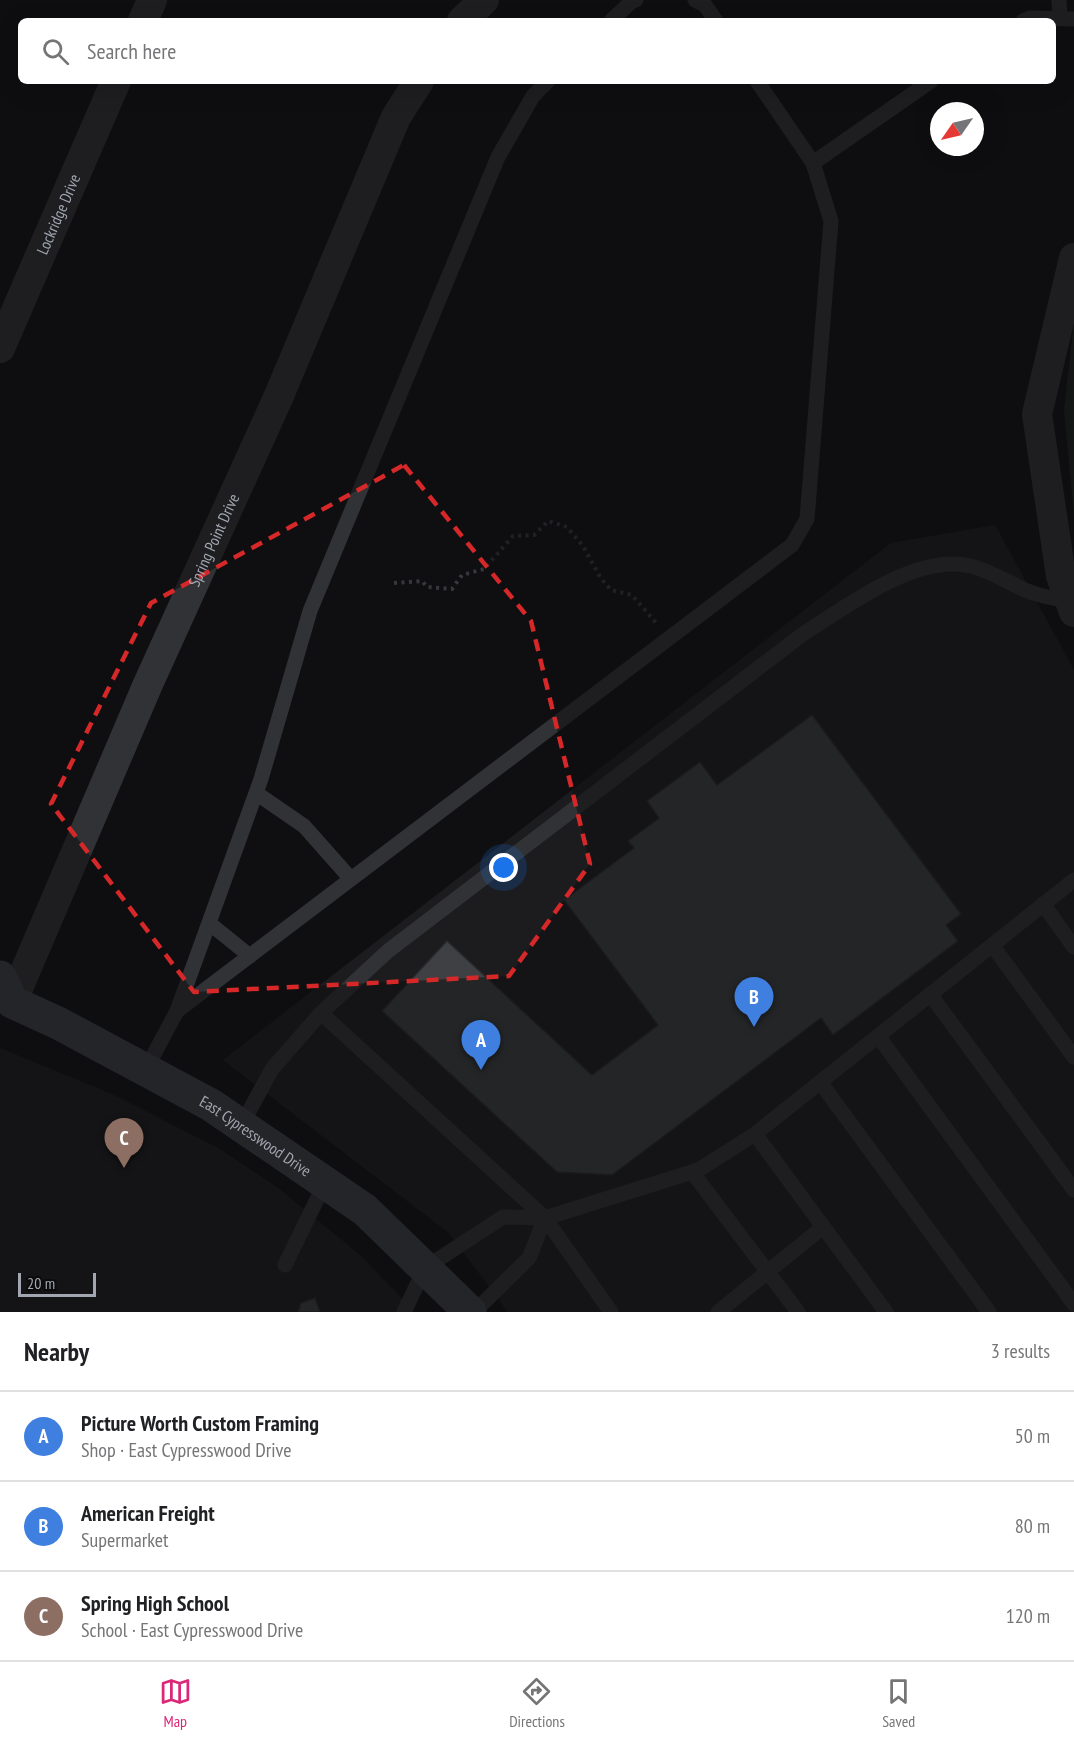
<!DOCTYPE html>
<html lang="en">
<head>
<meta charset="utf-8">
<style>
  body { margin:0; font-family:"PT Sans Narrow",sans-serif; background:#f6f6f6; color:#202124 }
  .compass { position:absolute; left:930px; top:102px; width:54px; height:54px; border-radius:50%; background:#fff; box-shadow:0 6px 24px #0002; rotate:236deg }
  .scale { position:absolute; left:18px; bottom:15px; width:78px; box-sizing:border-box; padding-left:6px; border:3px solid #a1a6b1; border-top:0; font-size:16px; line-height:21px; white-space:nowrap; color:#a1a6b1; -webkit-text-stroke:4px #0b0b0c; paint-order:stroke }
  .you { position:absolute; left:504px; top:868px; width:21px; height:21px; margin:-15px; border:4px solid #fff; border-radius:50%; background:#1a73e8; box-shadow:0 0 0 9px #1a73e833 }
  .badge { display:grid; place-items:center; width:39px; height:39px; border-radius:50%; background:#db2777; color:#fff; font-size:20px; font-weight:700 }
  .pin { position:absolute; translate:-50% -50px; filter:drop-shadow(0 2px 3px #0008) }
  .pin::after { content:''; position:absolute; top:32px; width:21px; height:18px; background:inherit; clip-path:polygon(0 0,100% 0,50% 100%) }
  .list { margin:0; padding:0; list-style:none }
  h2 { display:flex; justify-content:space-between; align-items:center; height:78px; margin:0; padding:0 24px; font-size:26px }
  h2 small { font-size:20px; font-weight:400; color:#757577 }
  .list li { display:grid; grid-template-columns:39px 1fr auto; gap:18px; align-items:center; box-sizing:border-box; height:90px; padding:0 24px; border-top:2px solid #e0e0e0 }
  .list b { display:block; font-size:22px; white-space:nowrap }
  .list p { margin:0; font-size:20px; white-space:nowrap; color:#757577 }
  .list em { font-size:20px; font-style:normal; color:#757577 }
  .icon { flex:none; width:33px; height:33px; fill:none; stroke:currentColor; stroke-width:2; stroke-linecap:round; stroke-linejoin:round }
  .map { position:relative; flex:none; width:1074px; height:1312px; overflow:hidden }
  .search { position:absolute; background:#fff; box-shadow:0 6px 24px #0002; left:18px; right:18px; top:18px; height:66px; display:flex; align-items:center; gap:15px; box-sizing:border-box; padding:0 21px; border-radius:9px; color:#757577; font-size:22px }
  .sheet { height:348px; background:#fff }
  nav { display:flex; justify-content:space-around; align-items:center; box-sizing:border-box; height:84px; border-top:2px solid #e0e0e0; background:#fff; font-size:16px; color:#757577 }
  nav a { display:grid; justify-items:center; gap:3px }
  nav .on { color:#db2777 }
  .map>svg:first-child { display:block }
  .built { fill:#1c1c1e }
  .pitch { fill:#1c231d }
  .building { fill:#3e4044; stroke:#2a2a2d; stroke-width:1.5 }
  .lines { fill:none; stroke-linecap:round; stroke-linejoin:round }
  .path { stroke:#37383c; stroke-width:4; stroke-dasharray:3 4.5; stroke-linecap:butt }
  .service { stroke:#313235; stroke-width:15 }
  .minor { stroke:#313235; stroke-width:30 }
  .secondary { stroke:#3f4145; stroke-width:33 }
  .marked { fill:none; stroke:#d62828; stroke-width:4.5; stroke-dasharray:12 8; stroke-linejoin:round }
  .labels { text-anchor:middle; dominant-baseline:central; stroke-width:4.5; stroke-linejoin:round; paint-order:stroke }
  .street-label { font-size:16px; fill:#a1a6b1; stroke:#0b0b0c }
</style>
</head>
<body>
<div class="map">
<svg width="1074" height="1312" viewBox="0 0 1074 1312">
  <rect width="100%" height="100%" fill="#0f0f11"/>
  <path class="built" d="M995,525l79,145v642h-566l-59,-79 -226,-173 668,-517z
    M0,1048l114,47 106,54 57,38 83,68 55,57h-415z"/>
  <path class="pitch" d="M1074,322v193l-10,-105z"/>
  <path class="building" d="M812,715l149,199 -15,11 12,16 -125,94 -12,-17 -209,157 -55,-3 -175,-161 65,-70 145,134 66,-50 -94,-125 70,-52 -6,-7 31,-23 -12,-17 53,-39 17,23z
    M315,1298l5,14h-22l3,-9z"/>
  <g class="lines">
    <path class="path" d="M394,583l28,-2 5,6 25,2 10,-14 22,-6 29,-33 21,-1 14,-14 19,6 16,19 17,31 11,13 21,5 25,29"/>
    <path class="service" d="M695,0l10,5 11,16
      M1059,0l1,18
      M611,21l21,-20 4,-1
      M1023,21l7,-3 44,1
      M813,163l118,-82
      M256,793l48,33 47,53
      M1043,904l31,43
      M209,923l41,33
      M992,945l82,112
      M930,994l144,196
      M177,1011l615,-466 15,-26 24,-298 -18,-58 -56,-82
      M321,1013l67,-62 415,-317c43,-27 113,-81 167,-68 19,4 37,16 55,24 14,6 30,9 45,11
      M878,1036l196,268
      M146,1069l31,-58 84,-232 49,-168 188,-454 35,-61 15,-15
      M820,1082l169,230
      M241,1126l31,-57 49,-56 224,205 66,94
      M755,1134l131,178
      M692,1172l106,140
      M285,1265l40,-82
      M404,1312l21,-44 78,-51 42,1 147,-46 8,-3 55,-35 319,-254
      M474,1312l55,-54 16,-40
      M718,1312l105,-85"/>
    <g class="minor">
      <path d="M143,21l9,-21"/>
      <path d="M462,21l22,-21"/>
      <path d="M1074,258l-37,156 24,162 13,36"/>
      <path id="s1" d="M0,348l116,-267"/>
      <path id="s2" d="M12,1002l136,-318 130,-286 118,-281 23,-36"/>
    </g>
    <path class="secondary" id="s3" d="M0,977l12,25 46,21 153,82 154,105 105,102"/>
  </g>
  <path d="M0 0H1074V1312H0ZM404,465l127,156 59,243 -81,112 -315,16 -143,-188 100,-201z" fill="#0f0f11" fill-opacity=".55" fill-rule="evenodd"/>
  <path class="marked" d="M404,465l127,156 59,243 -81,112 -315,16 -143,-188 100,-201z"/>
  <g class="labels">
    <g class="street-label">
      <text stroke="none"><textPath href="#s1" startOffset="146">Lockridge Drive</textPath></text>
      <text stroke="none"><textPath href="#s2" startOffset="504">Spring Point Drive</textPath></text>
      <text stroke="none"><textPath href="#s3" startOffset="306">East Cypresswood Drive</textPath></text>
    </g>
  </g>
</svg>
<svg class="compass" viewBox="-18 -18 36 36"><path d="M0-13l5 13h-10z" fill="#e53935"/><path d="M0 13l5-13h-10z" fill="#757577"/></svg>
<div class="scale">20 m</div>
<div class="you"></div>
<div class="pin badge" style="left:481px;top:1070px;background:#3f7fe0">A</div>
<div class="pin badge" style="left:754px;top:1027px;background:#3f7fe0">B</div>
<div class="pin badge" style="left:124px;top:1168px;background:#8d6e63">C</div>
<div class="search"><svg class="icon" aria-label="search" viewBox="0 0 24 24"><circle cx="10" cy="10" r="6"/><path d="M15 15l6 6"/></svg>Search here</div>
</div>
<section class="sheet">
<h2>Nearby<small>3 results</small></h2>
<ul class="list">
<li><span class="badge" style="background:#3f7fe0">A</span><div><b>Picture Worth Custom Framing</b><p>Shop · East Cypresswood Drive</p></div><em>50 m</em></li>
<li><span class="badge" style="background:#3f7fe0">B</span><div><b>American Freight</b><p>Supermarket</p></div><em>80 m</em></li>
<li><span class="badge" style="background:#8d6e63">C</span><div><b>Spring High School</b><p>School · East Cypresswood Drive</p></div><em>120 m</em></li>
</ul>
</section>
<nav>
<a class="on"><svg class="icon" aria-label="map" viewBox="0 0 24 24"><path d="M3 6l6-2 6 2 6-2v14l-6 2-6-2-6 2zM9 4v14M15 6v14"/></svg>Map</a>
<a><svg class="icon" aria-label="directions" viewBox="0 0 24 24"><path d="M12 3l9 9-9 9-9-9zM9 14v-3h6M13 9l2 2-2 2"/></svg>Directions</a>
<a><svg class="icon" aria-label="saved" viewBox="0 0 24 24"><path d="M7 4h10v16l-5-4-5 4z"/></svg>Saved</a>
</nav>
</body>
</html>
